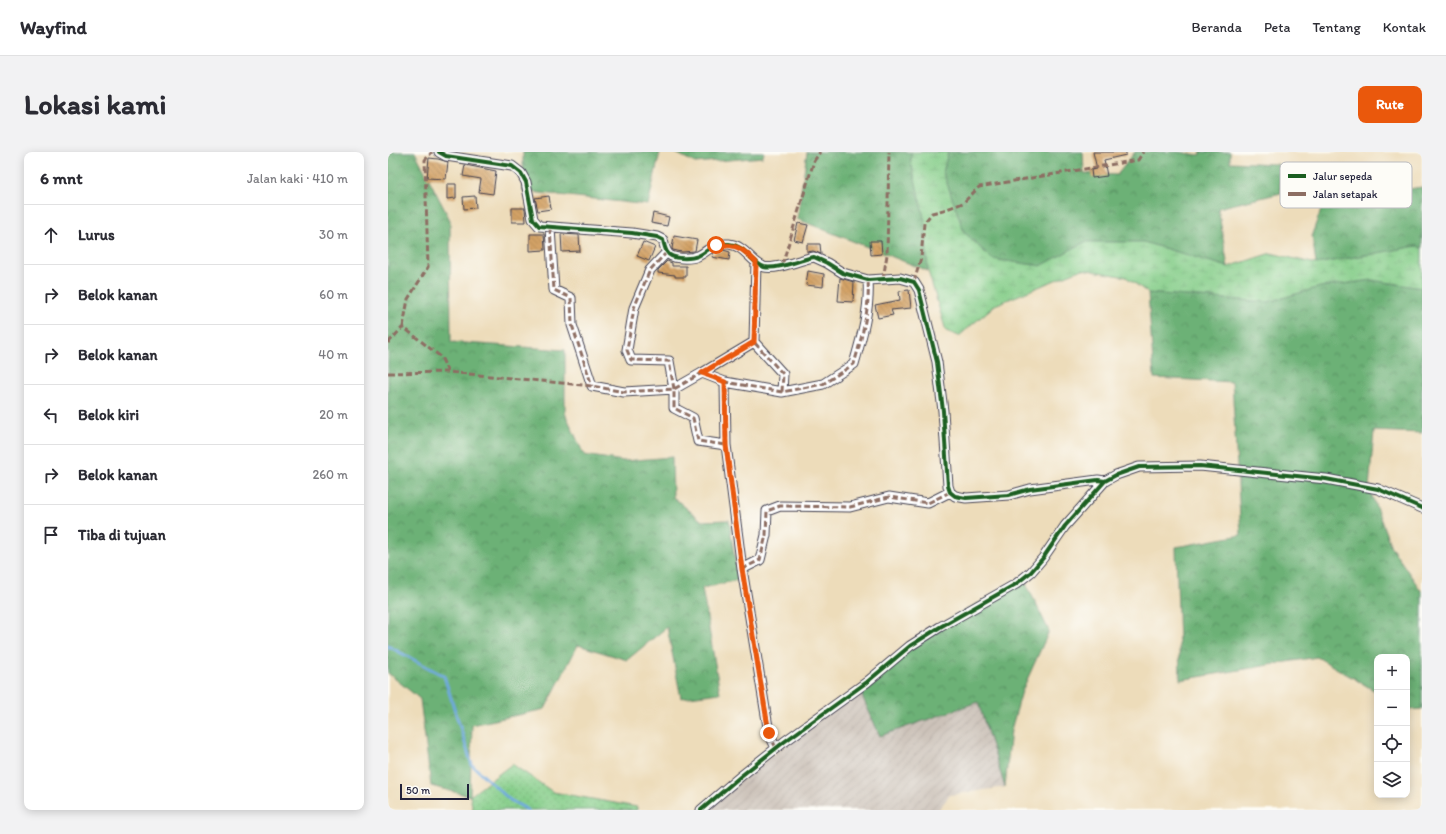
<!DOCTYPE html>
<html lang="id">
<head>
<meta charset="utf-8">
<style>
  body { margin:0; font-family:Itim,sans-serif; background:#f2f2f3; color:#2b2b33 }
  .controls { position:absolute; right:12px; bottom:12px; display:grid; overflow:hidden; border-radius:8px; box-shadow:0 2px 10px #0003 }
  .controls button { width:36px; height:36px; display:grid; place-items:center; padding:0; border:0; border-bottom:1px solid #e1e1e2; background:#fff; color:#2b2b33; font:20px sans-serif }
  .scale { position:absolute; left:12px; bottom:10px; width:69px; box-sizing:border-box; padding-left:4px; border:2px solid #22223b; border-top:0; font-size:11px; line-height:14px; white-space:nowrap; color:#22223b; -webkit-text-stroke:3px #fdfcf7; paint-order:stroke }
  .stop { position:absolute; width:12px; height:12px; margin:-9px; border:3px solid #ea580c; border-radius:50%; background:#fff }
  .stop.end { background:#ea580c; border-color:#fff; box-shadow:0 1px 4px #0008 }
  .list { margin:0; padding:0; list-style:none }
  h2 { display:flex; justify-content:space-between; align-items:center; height:52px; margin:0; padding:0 16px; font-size:17px }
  h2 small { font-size:13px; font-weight:400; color:#7c7c81 }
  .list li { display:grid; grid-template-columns:26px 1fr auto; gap:12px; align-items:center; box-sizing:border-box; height:60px; padding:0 16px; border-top:1px solid #e1e1e2 }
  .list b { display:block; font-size:15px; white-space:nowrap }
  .list em { font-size:13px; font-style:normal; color:#7c7c81 }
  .icon { flex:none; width:22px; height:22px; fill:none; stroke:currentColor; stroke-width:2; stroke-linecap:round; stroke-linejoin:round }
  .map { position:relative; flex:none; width:1034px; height:658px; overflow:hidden; border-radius:8px }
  header { display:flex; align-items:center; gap:24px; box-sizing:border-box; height:56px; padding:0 20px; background:#fff; border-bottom:1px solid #e1e1e2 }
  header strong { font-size:19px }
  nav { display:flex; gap:22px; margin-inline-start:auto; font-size:14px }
  .intro { display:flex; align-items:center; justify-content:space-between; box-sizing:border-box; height:96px; padding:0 24px }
  h1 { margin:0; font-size:28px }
  .button { padding:10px 18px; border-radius:8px; background:#ea580c; color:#fff; font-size:14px; font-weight:700 }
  main { display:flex; gap:24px; padding:0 24px }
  aside { flex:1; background:#fff; border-radius:8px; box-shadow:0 2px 10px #0003 }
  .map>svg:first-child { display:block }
  .industrial { fill:url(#industrial-furrows) }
  .grass { fill:url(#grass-dots); stroke:#547862 }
  .forest { fill:url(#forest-crowns); stroke:#476a58 }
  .wetland { fill:url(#wetland-marsh); stroke:#547862 }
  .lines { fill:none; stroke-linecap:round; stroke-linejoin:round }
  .stream { stroke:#6fa9df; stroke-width:3 }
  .building { fill:url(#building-back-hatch) }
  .minor-casing { stroke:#403e4e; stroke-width:11 }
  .minor { stroke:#fff; stroke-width:9 }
  .quiet { stroke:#8d6e63; stroke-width:3; stroke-dasharray:6 3; stroke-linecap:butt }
  .cycleway-casing { stroke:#fdfcf7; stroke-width:6 }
  .cycleway { stroke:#1b5e20; stroke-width:4 }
  .route { stroke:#ea580c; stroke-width:5 }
  .key { fill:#fdfcf7; stroke:#bbbbbf; stroke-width:1 }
  .key-label { font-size:11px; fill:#22223b }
</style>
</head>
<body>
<header>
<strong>Wayfind</strong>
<nav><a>Beranda</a><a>Peta</a><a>Tentang</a><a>Kontak</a></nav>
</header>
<div class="intro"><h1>Lokasi kami</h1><a class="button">Rute</a></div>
<main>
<aside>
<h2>6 mnt<small>Jalan kaki · 410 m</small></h2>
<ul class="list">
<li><svg class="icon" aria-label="ahead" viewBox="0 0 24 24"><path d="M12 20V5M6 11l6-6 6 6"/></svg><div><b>Lurus</b></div><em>30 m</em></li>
<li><svg class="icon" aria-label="right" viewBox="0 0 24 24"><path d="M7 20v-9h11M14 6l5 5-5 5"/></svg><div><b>Belok kanan</b></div><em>60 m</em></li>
<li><svg class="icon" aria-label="right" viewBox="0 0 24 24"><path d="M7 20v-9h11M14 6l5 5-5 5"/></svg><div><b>Belok kanan</b></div><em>40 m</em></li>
<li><svg class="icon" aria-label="left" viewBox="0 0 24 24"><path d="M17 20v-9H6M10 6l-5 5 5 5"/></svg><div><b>Belok kiri</b></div><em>20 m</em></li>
<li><svg class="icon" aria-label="right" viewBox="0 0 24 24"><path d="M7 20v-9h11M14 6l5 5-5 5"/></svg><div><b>Belok kanan</b></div><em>260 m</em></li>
<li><svg class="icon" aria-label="arrive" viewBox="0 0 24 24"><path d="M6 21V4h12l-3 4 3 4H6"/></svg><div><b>Tiba di tujuan</b></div></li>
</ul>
</aside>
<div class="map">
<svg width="1034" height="658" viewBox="0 0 1034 658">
  <defs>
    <pattern id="industrial-furrows" width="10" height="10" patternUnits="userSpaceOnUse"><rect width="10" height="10" fill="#ccc2b9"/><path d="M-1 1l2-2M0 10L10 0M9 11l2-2" fill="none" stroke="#afa6a0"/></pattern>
    <pattern id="grass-dots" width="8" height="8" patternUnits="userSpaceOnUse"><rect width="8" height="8" fill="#86ce8a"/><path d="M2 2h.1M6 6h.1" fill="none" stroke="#73b178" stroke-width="1.8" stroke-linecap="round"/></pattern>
    <pattern id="forest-crowns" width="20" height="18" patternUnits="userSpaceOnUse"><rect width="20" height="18" fill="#6cb176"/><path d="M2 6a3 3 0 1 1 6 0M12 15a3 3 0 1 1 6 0" fill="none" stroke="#589062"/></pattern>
    <pattern id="wetland-marsh" width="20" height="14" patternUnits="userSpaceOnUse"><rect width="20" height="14" fill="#86ce8a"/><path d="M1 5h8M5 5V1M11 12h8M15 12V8" fill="none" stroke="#73b178"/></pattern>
    <pattern id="building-back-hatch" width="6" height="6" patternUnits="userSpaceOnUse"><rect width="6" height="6" fill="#d3a266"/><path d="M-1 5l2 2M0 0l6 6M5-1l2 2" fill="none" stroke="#ab8455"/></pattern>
  </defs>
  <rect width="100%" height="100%" fill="#fdfcf7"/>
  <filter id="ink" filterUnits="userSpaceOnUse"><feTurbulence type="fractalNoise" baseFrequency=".025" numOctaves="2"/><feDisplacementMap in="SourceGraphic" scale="8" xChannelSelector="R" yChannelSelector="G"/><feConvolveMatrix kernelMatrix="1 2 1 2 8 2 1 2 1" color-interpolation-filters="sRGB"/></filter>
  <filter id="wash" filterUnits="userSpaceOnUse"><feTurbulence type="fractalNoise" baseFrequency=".012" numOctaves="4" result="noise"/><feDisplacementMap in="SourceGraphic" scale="16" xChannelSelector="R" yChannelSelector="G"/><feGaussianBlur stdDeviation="0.9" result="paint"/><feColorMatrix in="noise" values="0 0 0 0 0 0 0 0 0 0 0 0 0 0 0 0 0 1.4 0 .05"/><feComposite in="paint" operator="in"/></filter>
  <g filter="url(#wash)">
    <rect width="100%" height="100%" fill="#eddcba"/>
    <path class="industrial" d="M471,537l21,47 98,-34 27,85 -55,8 -12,15h-236z"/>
    <path class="grass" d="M124,612l41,28 84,15v3h-164l-3,-14z"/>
    <path class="forest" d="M0,0h27l35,68 1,122 114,8v63l19,42 39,6 49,-4 1,40 29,24 27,-1 9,60 -36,8 18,105 -39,5 -14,-71 -40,33 -49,-15 -33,64 -73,16 -2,71 -39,-10 -11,-87 -32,-26z
      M135,0h137l-12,53 -125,-14z
      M286,0h90l-1,5 -68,6z
      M419,0h104v10l14,60 3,49 -131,-52z
      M560,0h135l1,21 33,2 18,-23h42l23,3 1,-3h29v10l48,2 3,29 -63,15 10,59 -85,-25h-58l-44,24 -49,-7 -28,-27 -21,-60z
      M1034,35v61l-5,-2 -101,18 -4,-30 12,-32z
      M984,128l50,8v145l-48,-2 -5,57 22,59 31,45v117l-13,1 -2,-1v-52h-30v35l-60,-35 -137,23 -4,-133 65,-12 -9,-153 -78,-4 -6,-85 120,9 52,-15z
      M636,427l25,52 -27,60 -11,39 -6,57 -27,-85 -98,34 -21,-47 77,-63z"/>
    <path class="wetland" d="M523,0h37l-5,20 21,60 28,27 49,7 44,-24h58l85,25 43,-14 45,11 101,-18 5,2v40l-50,-8 -52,7 -52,15 -120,-9 -22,-16 -44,-8 -87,36 -36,31 -13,-5 -18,-60 -3,-49 -14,-60z"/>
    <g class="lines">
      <path class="stream" d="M0,494l56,30 28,89 38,35 18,10"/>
    </g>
    <g id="blocks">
      <path class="building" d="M705,0h33v3l-22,5 3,16 -15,2 -1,-8 6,-1z
        M41,6l9,1 10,3 -2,17 -19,-1z
        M77,13l31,6 -3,23 -14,-2 2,-13 -18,-3z
        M59,32h9v14l-9,1z
        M87,44l1,12 -12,1 -1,-12z
        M161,44l2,13 -13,2 -3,-13z
        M124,56h13l1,14h-14z
        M265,61l16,4 -2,9 -16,-3z
        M410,71l10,2 -5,17 -9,-2z
        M142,82h14l1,16 -15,1z
        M173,82l18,1 1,16 -18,1z
        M286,84l23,4 -2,11 -13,1 -9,-2 -1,-1z
        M482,89h11l1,13 -11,1z
        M255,90l12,5 -6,14 -12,-5z
        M419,92h13l1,10 -8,-3 -6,1z
        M335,98l7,2 -1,8 -17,-3 2,-5z
        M279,109l5,2v3h14v11h-11v-2l-17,-2v-3z
        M420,119l16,3 -1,13 -17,-2z
        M452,126l14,4 -1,20 -15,-1z
        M521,138l2,18 -20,2 2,5 -15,3 -3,-13 25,-5 -1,-9z"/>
    </g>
  </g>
  <g filter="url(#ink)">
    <use href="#blocks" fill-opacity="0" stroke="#403e4e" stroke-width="1"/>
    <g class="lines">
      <defs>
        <path id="minor" d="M51,0l7,4 66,10 9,7 5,9 7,37 6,7 93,7 25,4 6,3c1,4 2,9 4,12 4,8 24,7 31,4 13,-6 12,-13 31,-12 17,2 21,18 35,23 11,3 34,-6 45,-9l5,-1 13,6 16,10 25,7 32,-2 14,4 5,8 18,72 6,49 5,75 2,6 5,4 11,2 43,-3 21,-6 68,-9 7,1
          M162,76l4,62 17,8 1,27 20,61 32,6 50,-3 28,-16 23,9
          M279,100l-17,18 -16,38 -7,42 4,10 38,1 5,28v19l19,10 5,23 28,4
          M368,110l-2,80 29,32 -1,18
          M314,221l52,-31
          M354,417l18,-9 6,-25 1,-24 13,-5 70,1 39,-10 39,6 22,-11
          M388,596l-7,-15 -27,-164 -16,-124 -1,-63 57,10 41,-8 31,-20c8,-28 16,-55 14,-84
          M313,658l40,-34 43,-34 83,-60 43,-36 30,-19 76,-43 15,-12 12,-14 22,-32 40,-45 11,-6 23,-8 61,-1 126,13 52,10 44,19"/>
      </defs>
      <use href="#minor" class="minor-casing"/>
      <use href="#minor" class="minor"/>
      <path class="quiet" d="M162,76l4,62 17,8 1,27 20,61
        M279,100l-17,18 -16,38 -7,42 4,10 38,1 5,28v19l19,10 5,23 28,4
        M368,110l-2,80 29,32 -1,18
        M394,113l32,-104 6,-9
        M495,127l4,-24 2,-103
        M526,130l7,-24 3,-35 8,-10 15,-4 16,-6 16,-16 159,-27 5,-8
        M15,175l5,-28 20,-32 -3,-107 7,-8
        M0,191l15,-16 38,30 7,15
        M0,221l60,-1 144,14 32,6 50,-3 28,-16 23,9
        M314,221l52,-31
        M354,417l18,-9 6,-25 1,-24 13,-5 70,1 39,-10 39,6 22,-11
        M388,596l-7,-15 -27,-164 -16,-124 -1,-63 57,10 41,-8 31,-20c8,-28 16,-55 14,-84"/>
      <defs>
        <path id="cycleway" d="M51,0l7,4 66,10 9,7 5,9 7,37 6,7 93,7 25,4 6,3c1,4 2,9 4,12 4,8 24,7 31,4 13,-6 12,-13 31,-12 17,2 21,18 35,23 11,3 34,-6 45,-9l5,-1 13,6 16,10 25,7 32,-2 14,4 5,8 18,72 6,49 5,75 2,6 5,4 11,2 43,-3 21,-6 68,-9 7,1
          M313,658l40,-34 43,-34 83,-60 43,-36 30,-19 76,-43 15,-12 12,-14 22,-32 40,-45 11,-6 23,-8 61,-1 126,13 52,10 44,19"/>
      </defs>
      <use href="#cycleway" class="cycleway-casing"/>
      <use href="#cycleway" class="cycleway"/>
    </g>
  </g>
  <g class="lines" filter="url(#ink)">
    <path class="route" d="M328,93c21,-1 26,3 40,17l-2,80 -52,31 23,9 1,63 16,124 27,164"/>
  </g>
  <rect x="892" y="10" width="132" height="46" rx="6" class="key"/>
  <rect x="900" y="22" width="18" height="4" fill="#1b5e20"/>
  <rect x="900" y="40" width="18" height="4" fill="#8d6e63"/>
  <g class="key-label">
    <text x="925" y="28">Jalur sepeda</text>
    <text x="925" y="46">Jalan setapak</text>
  </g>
</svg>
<div class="controls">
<button>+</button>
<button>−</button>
<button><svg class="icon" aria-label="locate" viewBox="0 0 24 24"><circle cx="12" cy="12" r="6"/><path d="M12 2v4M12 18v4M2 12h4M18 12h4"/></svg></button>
<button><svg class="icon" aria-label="layers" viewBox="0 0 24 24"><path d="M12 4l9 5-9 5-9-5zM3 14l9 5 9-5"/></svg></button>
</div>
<div class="scale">50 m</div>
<div class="stop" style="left:328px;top:93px"></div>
<div class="stop end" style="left:381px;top:581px"></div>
</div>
</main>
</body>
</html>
